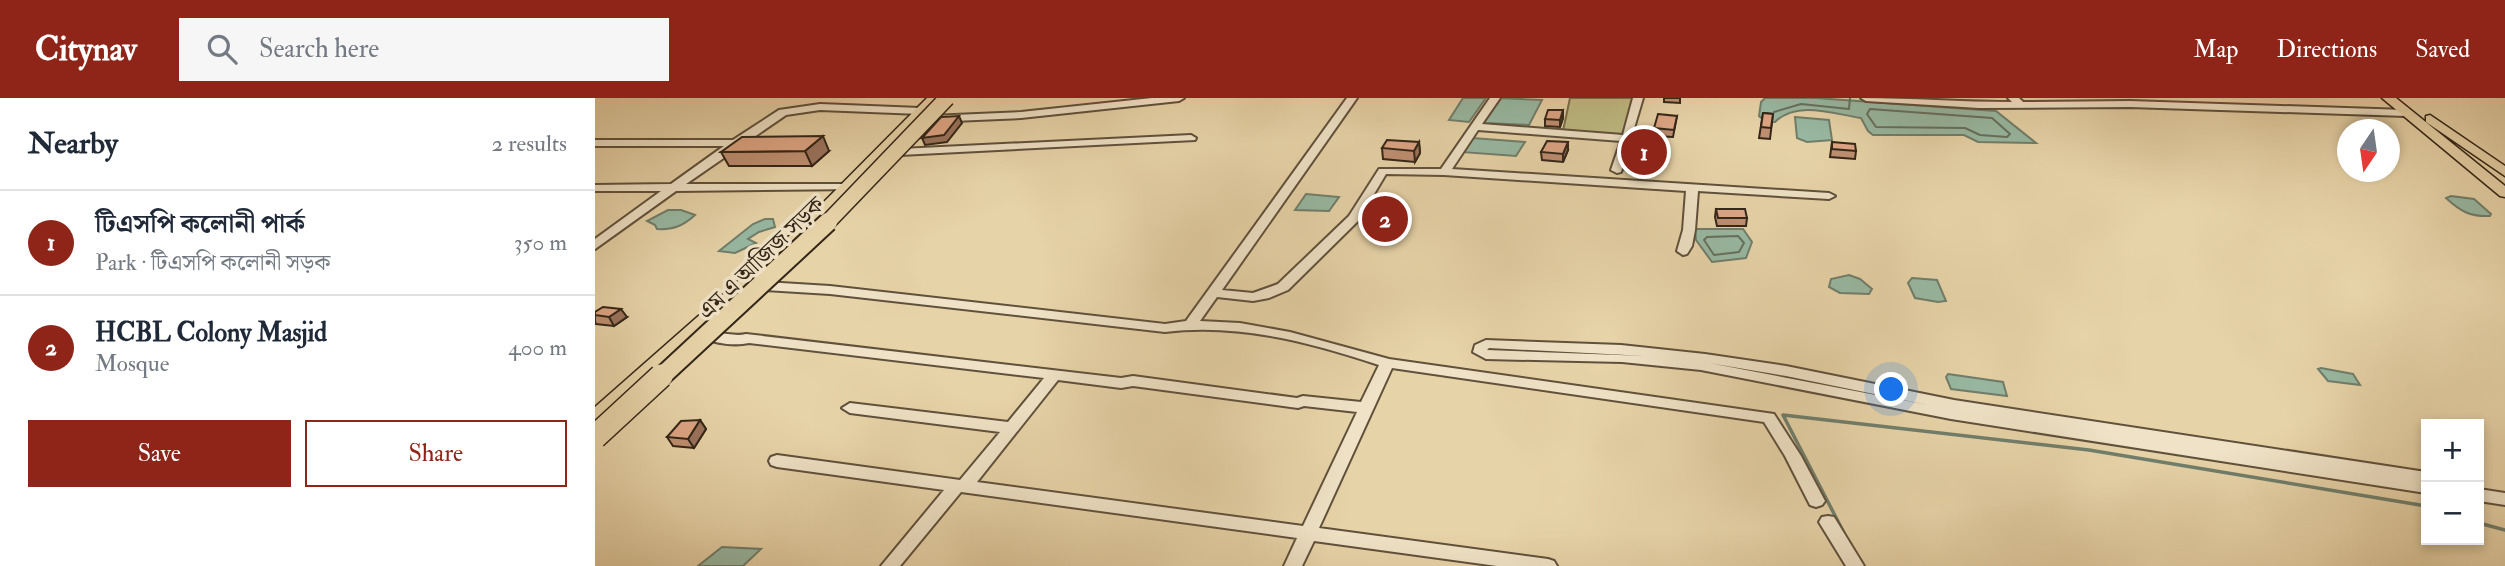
<!DOCTYPE html>
<html lang="en">
<head>
<meta charset="utf-8">
<style>
  body { margin:0; font-family:"IM FELL Double Pica","Noto Serif Bengali",serif; background:#f6f6f7; color:#1f2937 }
  .controls { position:absolute; right:21px; bottom:21px; display:grid; overflow:hidden; border-radius:0px; box-shadow:0 4px 10px #0003 }
  .controls button { width:63px; height:63px; display:grid; place-items:center; padding:0; border:0; border-bottom:2px solid #e0e1e3; background:#fff; color:#1f2937; font:35px sans-serif }
  .compass { position:absolute; left:1742px; top:21px; width:63px; height:63px; border-radius:50%; background:#fff; box-shadow:0 4px 10px #0003; rotate:193deg }
  .you { position:absolute; left:1297px; top:292px; width:24px; height:24px; margin:-18px; border:5px solid #fff; border-radius:50%; background:#1a73e8; box-shadow:0 0 0 10px #1a73e833 }
  .badge { display:grid; place-items:center; width:46px; height:46px; border-radius:50%; background:#8f2418; color:#fff; font-size:23px; font-weight:700 }
  .pin { position:absolute; translate:-50% -50%; border:4px solid #fff; box-shadow:0 2px 7px #0006 }
  .list { margin:0; padding:0; list-style:none }
  h2 { display:flex; justify-content:space-between; align-items:center; height:91px; margin:0; padding:0 28px; font-size:30px }
  h2 small { font-size:23px; font-weight:400; color:#747a83 }
  .list li { display:grid; grid-template-columns:46px 1fr auto; gap:21px; align-items:center; box-sizing:border-box; height:105px; padding:0 28px; border-top:2px solid #e0e1e3 }
  .list b { display:block; font-size:26px; white-space:nowrap }
  .list p { margin:0; font-size:23px; white-space:nowrap; color:#747a83 }
  .list em { font-size:23px; font-style:normal; color:#747a83 }
  .actions { display:flex; gap:14px; padding:21px 28px }
  .actions a { flex:1; padding:16px 0; border:2px solid #8f2418; border-radius:0px; text-align:center; font-size:24px; color:#8f2418 }
  .actions .main { background:#8f2418; color:#fff }
  .icon { flex:none; width:38px; height:38px; fill:none; stroke:currentColor; stroke-width:2; stroke-linecap:round; stroke-linejoin:round }
  .map { position:relative; flex:none; width:1910px; height:468px; overflow:hidden }
  header { display:flex; align-items:center; gap:42px; box-sizing:border-box; height:98px; padding:0 35px; background:#8f2418; color:#fff }
  header strong { font-size:33px }
  nav { display:flex; gap:38px; margin-inline-start:auto; font-size:24px }
  .search { width:490px; height:63px; background:#f6f6f7; display:flex; align-items:center; gap:18px; box-sizing:border-box; padding:0 24px; border-radius:0px; color:#747a83; font-size:26px }
  main { display:flex }
  aside { flex:1; background:#fff }
  .map>svg:first-child { display:block }
  .green { fill:#beba82; stroke:#78704d; stroke-width:2 }
  .water { fill:#98b9a3; stroke:#707e6b; stroke-width:2 }
  .lines { fill:none; stroke-linecap:round; stroke-linejoin:round }
  .shore { stroke:#66705e; stroke-width:2 }
  .stream { stroke:#707e6b; stroke-width:3.5 }
  .minor-casing { stroke:#60513c; stroke-width:4 }
  .major-casing { stroke:#332618; stroke-width:3 }
  .minor { fill:#efe2c6; fill-rule:evenodd }
  .major { fill:#e7d3a8; fill-rule:evenodd }
  .highway-bridge-far2-casing { stroke:#332618; stroke-width:18; stroke-linecap:butt }
  .highway-bridge-far1-casing { stroke:#332618; stroke-width:22; stroke-linecap:butt }
  .highway-bridge-casing { stroke:#332618; stroke-width:26; stroke-linecap:butt }
  .highway-bridge-far2 { stroke:#e7d3a8; stroke-width:15 }
  .highway-bridge-far1 { stroke:#e7d3a8; stroke-width:18 }
  .highway-bridge { stroke:#e7d3a8; stroke-width:23 }
  .wall { fill:#bf8f72; stroke:#332618; stroke-width:2 }
  .shaded-wall { fill:#9b745d; stroke:#332618; stroke-width:2 }
  .building { fill:#dea685; stroke:#332618; stroke-width:2 }
  .labels { text-anchor:middle; dominant-baseline:central; stroke-width:7; stroke-linejoin:round; paint-order:stroke }
  .street-label { font-size:23px; fill:#332618; stroke:#efe2c6 }
</style>
</head>
<body>
<header>
<strong>Citynav</strong>
<div class="search"><svg class="icon" aria-label="search" viewBox="0 0 24 24"><circle cx="10" cy="10" r="6"/><path d="M15 15l6 6"/></svg>Search here</div>
<nav><a>Map</a><a>Directions</a><a>Saved</a></nav>
</header>
<main>
<aside>
<h2>Nearby<small>2 results</small></h2>
<ul class="list">
<li><span class="badge">1</span><div><b>টিএসপি কলোনী পার্ক</b><p>Park · টিএসপি কলোনী সড়ক</p></div><em>350 m</em></li>
<li><span class="badge">2</span><div><b>HCBL Colony Masjid</b><p>Mosque</p></div><em>400 m</em></li>
</ul>
<div class="actions"><a class="main">Save</a><a>Share</a></div>
</aside>
<div class="map">
<svg width="1910" height="468" viewBox="0 0 1910 468">
  <rect width="100%" height="100%" fill="#e7d3a8"/>
  <filter id="stains"><feTurbulence type="fractalNoise" baseFrequency=".00286" numOctaves="4"/><feColorMatrix values="0 0 0 0 .2 0 0 0 0 .09 0 0 0 0 .02 0 0 0 .5 -.17"/></filter>
  <radialGradient id="worn" r=".72"><stop offset=".6" stop-color="#630" stop-opacity="0"/><stop offset="1" stop-color="#630" stop-opacity=".3"/></radialGradient>
  <path class="green" d="M975,0h68l-11,40 39,3 -4,23h-4l-1,7 -40,-1 10,-31 -64,-8z"/>
  <path class="water" d="M868,0h23l-17,24 -20,-2z
    M904,0l43,2 -13,25 -45,-2z
    M1170,0h51l180,13 40,32 -58,-1 -14,-7h-91l-5,-4 -7,-13c-27,-4 -64,-18 -86,4h-9l-7,-6 2,-14z
    M1200,19l34,3 3,20 -25,2 -10,-4z
    M877,40l53,4 -9,14 -55,-4z
    M711,96l33,3 -10,14 -34,-1z
    M1856,98l23,3 17,15 -1,2c-20,1 -30,-5 -44,-18z
    M73,112h13l14,5c-12,11 -22,15 -38,14l-2,-4 -8,-4z
    M170,121h8l2,8 -16,5 -11,7 8,4 -2,1 -19,9 -16,-2 34,-27z
    M1100,131h48l9,13 -6,16 -34,4 -16,-22z
    M1254,177l11,4 12,10 -3,5 -29,-1 -11,-6 2,-8z
    M1317,180l25,2 9,21 -8,1 -23,-4 -7,-15z
    M1726,270l32,6 7,11 -32,-4 -10,-12z
    M1353,276l55,8 4,14 -56,-7 -5,-12z
    M127,449l39,2 -18,17h-45z"/>
  <g class="lines">
    <path class="shore" d="M1275,11l122,9 18,16 -3,3 -27,-2 -15,-7 -89,-1 -9,-13z
      M1179,14l27,-8 48,5 1,-11
      M1143,138l6,7 -5,9 -25,3 -10,-15 3,-3z"/>
    <path class="stream" d="M1884,425l26,7
      M1249,435l-61,-118 306,35 337,56"/>
    <defs>
      <path id="minor" d="M557,0h32l-5,3 -158,17 -91,4 -5,-3 5,-3 91,-4z
        M752,0h10l-135,192 31,3 25,-9 71,-68 30,-47h62l49,-71h10l-18,26 141,11 10,-37h10l-22,74 -4,1 -6,-3 10,-29 -143,-11 -26,39 377,24 6,3 -6,3 -131,-8 -3,39 -3,16 -5,8 -4,1 -6,-4 6,-21 3,-39 -242,-16 -58,-1 -28,47 -70,69 -19,8 -16,3 -36,-4 -17,24 40,2 50,9 99,27 385,55 27,42 24,45 -3,4 -6,2 -6,-2 -25,-49 -21,-34 -372,-54 -73,160 229,31 6,2 3,5h-60l-183,-25 -12,25h-18l13,-28 -336,-46 -61,74h-19l63,-76 -167,-23 -6,-2 -2,-4 2,-4 6,-2 183,25 40,-48 -150,-19 -8,-5 8,-5 158,19 36,-44 -295,-35c-13,3 -35,1 -45,-6 11,-9 28,1 42,-3l375,44 12,-2 164,22 6,-2 58,6 18,-37c-69,-23 -141,-42 -214,-33l-335,-38 -65,-4 -7,-4 7,-4 65,4 335,38 21,-3zM463,282l63,8 12,-2 165,22 6,-2 53,6 -54,114 -326,-44z
        M1266,0c50,0 100,4 151,4l-4,-4h11l4,4 107,-1 276,9 5,3 -5,3 -276,-9 -151,1 -113,-7z
        M225,6l100,4 5,3 -5,3 -100,-4 -34,5 -100,69h170l6,3 -2,2 -184,2 -81,58v-10l66,-48h-66v-6l76,-1 53,-38h-129v-6h138l46,-30z
        M596,37l5,3 -1,2 -295,15 -5,-3 5,-3z
        M891,242l135,5 84,9 81,12 168,34 472,72v21l-475,-74 -250,-49 -79,-8 -136,-3 -13,-7 2,-7zM894,250l157,8 -159,-6zM1114,265l77,13 142,29z
        M1884,391l26,4v12l-26,-4z
        M1233,418l6,1 30,49h-18l-27,-44 3,-5z"/>
      <path id="major" d="M332,0h13l-134,138 -204,186 -7,2v-17l201,-177z
        M1787,0h14l109,88v11l-5,-1z
        M1835,17l75,51v10l-79,-54v-6z"/>
    </defs>
    <use href="#minor" class="minor-casing"/>
    <use href="#major" class="major-casing"/>
    <use href="#minor" class="minor"/>
    <use href="#major" class="major"/>
    <defs>
      <path id="highway-bridge-far2" d="M231,126l121,-126"/>
      <path id="highway-bridge-far1" d="M65,280l168,-156"/>
      <path id="highway-bridge" d="M0,339l66,-61"/>
    </defs>
    <use href="#highway-bridge-far2" class="highway-bridge-far2-casing"/>
    <use href="#highway-bridge-far1" class="highway-bridge-far1-casing"/>
    <use href="#highway-bridge" class="highway-bridge-casing"/>
    <use href="#highway-bridge-far2" class="highway-bridge-far2"/>
    <use href="#highway-bridge-far1" class="highway-bridge-far1"/>
    <use href="#highway-bridge" class="highway-bridge"/>
  </g>
  <path class="wall" d="M1069,0h16v5l-16,-1z
    M968,12v8l-3,9 -15,-1v-7z
    M1168,15l10,1 -3,25 -11,-1z
    M1082,18l-4,21 -19,-1v-8z
    M824,44l1,11 -5,9 -32,-3 -1,-11z
    M1237,44l24,9 -1,8 -25,-2z
    M973,52l-5,12 -21,-2 -1,-8z
    M234,53l-17,15h-83l-8,-14z
    M1121,111l31,9 -1,8h-29l-2,-9z
    M778,117h23l-8,10 -14,-2z
    M0,214l32,5 -13,9 -18,-2 -1,-3z
    M105,322l6,9 -12,19 -21,-2 -6,-9z"/>
  <path class="shaded-wall" d="M968,12v8l-3,9v-7z
    M364,18l3,7 -15,19 -22,3 -3,-7z
    M228,38l6,15 -17,15 -7,-15z
    M824,44l1,11 -5,9 -1,-11z
    M973,44v8l-5,12v-8z
    M800,109l1,8 -8,10 -1,-8z
    M26,211l6,8 -13,9 -5,-9z
    M105,322l6,9 -12,19 -6,-9z"/>
  <path class="building" d="M953,12h15l-3,10 -15,-1z
    M1168,15l10,1 -2,14 -10,-1z
    M1063,16l19,2 -3,14 -20,-2z
    M364,18l-15,19 -22,3 19,-21z
    M228,38l-18,15 -84,1 21,-15z
    M792,42l32,2 -5,9 -32,-3z
    M952,43l21,1 -5,12 -22,-2z
    M1237,44l23,2 1,7 -24,-2z
    M785,107l15,2 -8,10 -14,-2z
    M1121,111h29l2,9h-29z
    M8,209l18,2 -12,8 -14,-2v-3z
    M105,322l-12,19 -21,-2 14,-16z"/>
  <g class="labels">
    <g class="street-label">
      <text transform="translate(166 160) rotate(-44)">এম এ আজিজ সড়ক</text>
    </g>
  </g>
  <rect width="100%" height="100%" filter="url(#stains)"/>
  <rect width="100%" height="100%" fill="url(#worn)"/>
</svg>
<div class="controls">
<button>+</button>
<button>−</button>
</div>
<svg class="compass" viewBox="-18 -18 36 36"><path d="M0-13l5 13h-10z" fill="#e53935"/><path d="M0 13l5-13h-10z" fill="#747a83"/></svg>
<div class="you"></div>
<div class="pin badge" style="left:1049px;top:54px">1</div>
<div class="pin badge" style="left:790px;top:121px">2</div>
</div>
</main>
</body>
</html>
